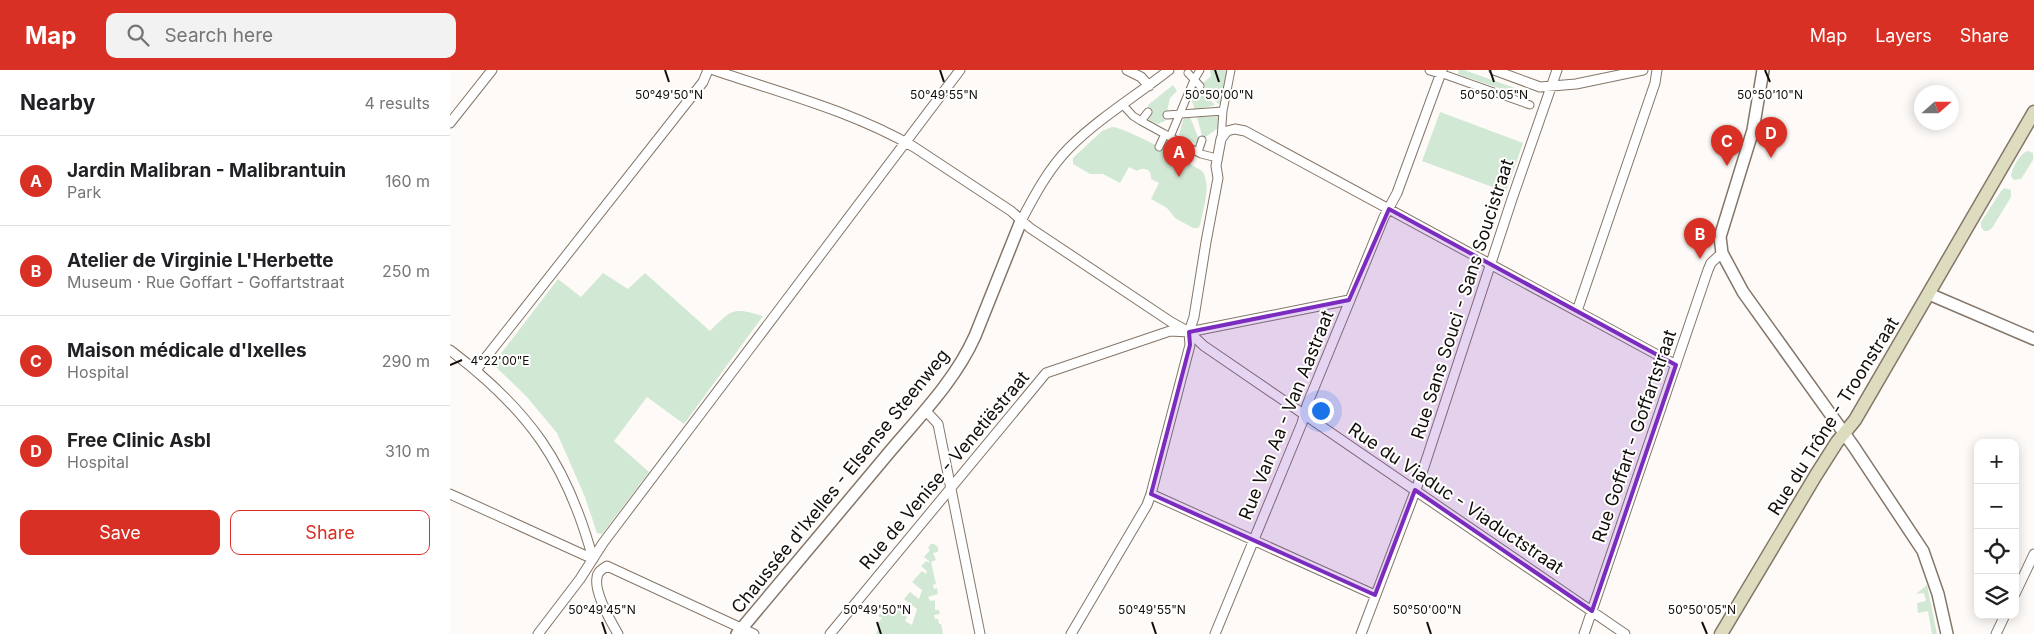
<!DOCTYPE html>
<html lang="en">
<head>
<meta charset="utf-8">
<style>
  body { margin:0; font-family:Inter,sans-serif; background:#f2f2f2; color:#202124 }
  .controls { position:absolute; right:15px; bottom:15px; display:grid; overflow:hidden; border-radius:10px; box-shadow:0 2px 12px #0003 }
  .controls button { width:45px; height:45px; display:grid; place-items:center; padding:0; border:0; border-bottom:1px solid #e0e0e0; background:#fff; color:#202124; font:25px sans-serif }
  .compass { position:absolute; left:1464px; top:15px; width:45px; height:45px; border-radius:50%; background:#fff; box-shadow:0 2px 12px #0003; rotate:69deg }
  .you { position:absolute; left:870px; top:340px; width:18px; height:18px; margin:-12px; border:4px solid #fff; border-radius:50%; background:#1a73e8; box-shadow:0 0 0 8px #1a73e833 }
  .badge { display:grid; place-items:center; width:32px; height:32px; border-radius:50%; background:#d93025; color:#fff; font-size:16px; font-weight:700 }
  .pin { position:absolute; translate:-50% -41px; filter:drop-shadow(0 1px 2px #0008) }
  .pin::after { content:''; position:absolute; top:26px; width:18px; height:15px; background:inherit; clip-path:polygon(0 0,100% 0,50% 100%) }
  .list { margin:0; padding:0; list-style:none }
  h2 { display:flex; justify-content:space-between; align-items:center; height:65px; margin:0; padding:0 20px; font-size:21px }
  h2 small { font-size:16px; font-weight:400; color:#757577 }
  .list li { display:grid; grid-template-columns:32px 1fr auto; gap:15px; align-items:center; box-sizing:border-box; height:90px; padding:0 20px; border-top:1px solid #e0e0e0 }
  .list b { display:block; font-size:19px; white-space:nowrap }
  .list p { margin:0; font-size:16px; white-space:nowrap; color:#757577 }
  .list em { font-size:16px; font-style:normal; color:#757577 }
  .actions { display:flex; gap:10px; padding:15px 20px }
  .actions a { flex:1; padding:11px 0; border:1px solid #d93025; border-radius:10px; text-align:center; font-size:18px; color:#d93025 }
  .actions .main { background:#d93025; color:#fff }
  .icon { flex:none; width:28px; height:28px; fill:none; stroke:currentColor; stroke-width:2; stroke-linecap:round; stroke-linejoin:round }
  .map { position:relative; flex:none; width:1584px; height:564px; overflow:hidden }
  header { display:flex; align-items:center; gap:30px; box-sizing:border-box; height:70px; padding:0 25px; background:#d93025; color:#fff }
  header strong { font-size:24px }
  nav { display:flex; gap:28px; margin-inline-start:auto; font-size:18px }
  .search { width:350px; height:45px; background:#f2f2f2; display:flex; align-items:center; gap:12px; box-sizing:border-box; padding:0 18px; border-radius:10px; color:#757577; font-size:19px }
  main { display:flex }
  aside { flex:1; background:#fff }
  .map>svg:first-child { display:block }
  .green { fill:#d1e8d4 }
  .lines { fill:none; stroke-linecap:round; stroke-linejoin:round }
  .pedestrian-casing { stroke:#847668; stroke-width:9 }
  .minor-casing { stroke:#847668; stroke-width:11 }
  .tertiary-casing { stroke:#847668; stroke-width:14 }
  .secondary-casing { stroke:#847668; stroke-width:15 }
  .pedestrian { stroke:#fff; stroke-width:7 }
  .minor { stroke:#fff; stroke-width:9 }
  .tertiary { stroke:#fff; stroke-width:11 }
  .secondary { stroke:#dedcbf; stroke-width:12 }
  .marked { fill:#7b2cbf; fill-opacity:0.2; stroke:#7b2cbf; stroke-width:4; stroke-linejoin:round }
  .ticks { fill:none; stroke:#130e09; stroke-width:2 }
  .labels { text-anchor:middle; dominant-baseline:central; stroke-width:4; stroke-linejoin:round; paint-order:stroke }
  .street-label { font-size:18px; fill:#130e09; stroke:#fff }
  .ticks-label { font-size:12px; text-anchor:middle; fill:#130e09; stroke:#fff; stroke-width:4; stroke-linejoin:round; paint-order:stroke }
</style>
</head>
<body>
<header>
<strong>Map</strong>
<div class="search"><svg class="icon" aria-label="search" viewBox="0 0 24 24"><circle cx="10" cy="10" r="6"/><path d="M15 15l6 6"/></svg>Search here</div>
<nav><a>Map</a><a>Layers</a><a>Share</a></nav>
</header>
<main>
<aside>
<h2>Nearby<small>4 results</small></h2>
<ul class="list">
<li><span class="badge">A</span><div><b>Jardin Malibran - Malibrantuin</b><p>Park</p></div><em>160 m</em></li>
<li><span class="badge">B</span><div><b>Atelier de Virginie L'Herbette</b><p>Museum · Rue Goffart - Goffartstraat</p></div><em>250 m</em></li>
<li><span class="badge">C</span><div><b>Maison médicale d'Ixelles</b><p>Hospital</p></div><em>290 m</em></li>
<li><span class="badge">D</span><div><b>Free Clinic Asbl</b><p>Hospital</p></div><em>310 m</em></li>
</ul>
<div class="actions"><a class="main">Save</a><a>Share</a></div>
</aside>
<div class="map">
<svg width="1584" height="564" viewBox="0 0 1584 564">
  <rect width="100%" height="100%" fill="#fefaf7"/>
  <path class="green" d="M760,0h19l-6,32 -5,2 -16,-20 9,-8z
    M1009,0h5l62,22 -2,5 -66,-23z
    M723,15l4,6 -7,7 -5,23 -7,3 -9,-4 -1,-15z
    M748,18l17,17 -20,5 -5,-15z
    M990,42l83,31 -17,49 -84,-31z
    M771,46l-3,12 -15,11 -6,-22z
    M734,47h6l10,25 -4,2 -17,-9z
    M662,57c13,0 76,35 90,44 10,13 1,38 -2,54l-2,3h-5l-18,-10 -8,-10 -16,-9 8,-16 -8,-4c1,-9 -7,-13 -14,-8l-8,-4 -9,16 -17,-9h-13l-17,-10v-6l29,-27z
    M1578,81l5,2v7l-12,19 -7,1 -3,-4c1,-8 9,-23 17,-25z
    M1554,118l7,2v7l-19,31 -4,3h-4l-3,-4v-5l20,-31z
    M153,203l25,16 17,-16 65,58c22,-22 22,-24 53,-15l-79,108 -37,-27 -33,44 35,31 -47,62 -5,-1 -12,-36 -28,-64 -30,-36 -34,-33 65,-85 23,18z
    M481,474h3l4,3v5l-5,1 3,7 -5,2 5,22 -3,1 1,4 3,-1 1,6 -10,3 2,4 5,-1v10h4l1,4 -6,1 1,4h3l1,5h2l2,10h-67l3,-6 -3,-3 6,-7 -4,-2 6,-7 7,3 5,-4 11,9 -2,4 7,4 5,-16 -13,-10 6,-7 9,7 3,-9 -10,-8 10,-11 4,3 1,-3 -6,-5 5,-5 3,2v-2l-5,-4 6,-7 -2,-2z
    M1477,515l10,49h-5l-4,-23 -10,2 -1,-10 9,-2 -2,-8 -8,1z"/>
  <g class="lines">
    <defs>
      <path id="pedestrian" d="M738,3l12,13
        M990,3l90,32
        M673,35l10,11 8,5 60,33 16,4
        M717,45l56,-4
        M691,51l7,-9
        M720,67l24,-57 6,-10
        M771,69l2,-28 8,-41
        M709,77l6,-13
        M748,82l4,-12"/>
      <path id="minor" d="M264,0c67,23 138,41 200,77l97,64 19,17 141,94 18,10 15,14 421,288
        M677,0l14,7 8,9
        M980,0l10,3
        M1044,0l46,17 36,-3 67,-14
        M0,53l42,-53
        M571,151c13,-25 28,-53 48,-73 30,-30 67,-52 100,-78
        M1127,241l78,-228 2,-13
        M0,280c79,60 117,113 143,209
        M26,300l227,-288 5,-12
        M475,340l13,14 42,210
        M0,424l143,65
        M701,424l224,101
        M1565,524l19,-40
        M88,564l42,-55 23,-36c119,-157 238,-315 357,-473
        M168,564c-7,-12 -24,-42 -21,-56 0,-6 5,-9 10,-12l147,68
        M380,564l216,-261 124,-42 19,1 160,-32
        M621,564l76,-129 4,-11 39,-149 -1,-13 5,-15 12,-75 12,-64 -2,-12 5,-27 6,-8 8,-2 10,2c143,78 287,156 431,234
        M765,564l87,-211 5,-18 77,-188 13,-24 45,-123
        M911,564l60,-158 91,-277 45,-129
        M1134,564l124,-364 3,-7 11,-10
        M1546,564l9,-19"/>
      <path id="tertiary" d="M1313,0l-10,60 -33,107 2,16 21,39 111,155 69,104 15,43 9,40
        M1479,224l105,45
        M287,564c50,-60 100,-119 150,-179 31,-37 68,-74 88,-119l46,-115"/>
      <path id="secondary" d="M1271,564l95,-159 21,-33 18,-22 179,-308"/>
    </defs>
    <use href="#pedestrian" class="pedestrian-casing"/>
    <use href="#minor" class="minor-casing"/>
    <use href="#tertiary" class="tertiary-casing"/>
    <use href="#secondary" class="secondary-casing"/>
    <use href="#pedestrian" class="pedestrian"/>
    <use href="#minor" class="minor"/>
    <use href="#tertiary" class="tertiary"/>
    <use href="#secondary" class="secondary"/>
  </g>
  <path class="marked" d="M939,139l287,156 -84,246 -177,-121 -40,105 -224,-101 39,-149 -1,-13 160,-32z"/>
  <path class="ticks" d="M215,0l4,12M490,0l4,12M765,0l4,12M1040,0l4,12M1315,0l5,12M0,295l12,-5M152,552l4,12M427,552l4,12M702,552l4,12M977,552l4,12M1252,552l5,12"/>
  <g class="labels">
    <g class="street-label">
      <text transform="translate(1012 229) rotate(-72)">Rue Sans Souci - Sans Soucistraat</text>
      <text transform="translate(836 345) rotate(-68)">Rue Van Aa - Van Aastraat</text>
      <text transform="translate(1383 346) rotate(-58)">Rue du Trône - Troonstraat</text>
      <text transform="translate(1184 366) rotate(-71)">Rue Goffart - Goffartstraat</text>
      <text transform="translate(494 400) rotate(-50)">Rue de Venise - Venetiëstraat</text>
      <text transform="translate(390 411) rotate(-51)">Chaussée d'Ixelles - Elsense Steenweg</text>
      <text transform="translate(1006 428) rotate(34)">Rue du Viaduc - Viaductstraat</text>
    </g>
  </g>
  <g class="ticks-label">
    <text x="219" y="29">50°49'50"N</text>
    <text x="494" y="29">50°49'55"N</text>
    <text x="1320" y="29">50°50'10"N</text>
    <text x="769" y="29">50°50'00"N</text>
    <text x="1044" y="29">50°50'05"N</text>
    <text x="50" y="295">4°22'00"E</text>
    <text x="152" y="544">50°49'45"N</text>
    <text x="427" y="544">50°49'50"N</text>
    <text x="702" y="544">50°49'55"N</text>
    <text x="977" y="544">50°50'00"N</text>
    <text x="1252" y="544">50°50'05"N</text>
  </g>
</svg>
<div class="controls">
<button>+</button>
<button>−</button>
<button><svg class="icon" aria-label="locate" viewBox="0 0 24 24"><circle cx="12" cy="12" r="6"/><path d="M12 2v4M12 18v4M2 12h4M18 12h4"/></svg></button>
<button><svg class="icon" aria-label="layers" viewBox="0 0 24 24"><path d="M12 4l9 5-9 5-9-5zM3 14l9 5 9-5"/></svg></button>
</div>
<svg class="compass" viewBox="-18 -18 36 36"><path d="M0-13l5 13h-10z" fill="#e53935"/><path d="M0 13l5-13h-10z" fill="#757577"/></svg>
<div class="you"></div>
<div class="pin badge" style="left:729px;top:107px">A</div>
<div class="pin badge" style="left:1250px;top:189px">B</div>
<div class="pin badge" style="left:1277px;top:96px">C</div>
<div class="pin badge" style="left:1321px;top:88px">D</div>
</div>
</main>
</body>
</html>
